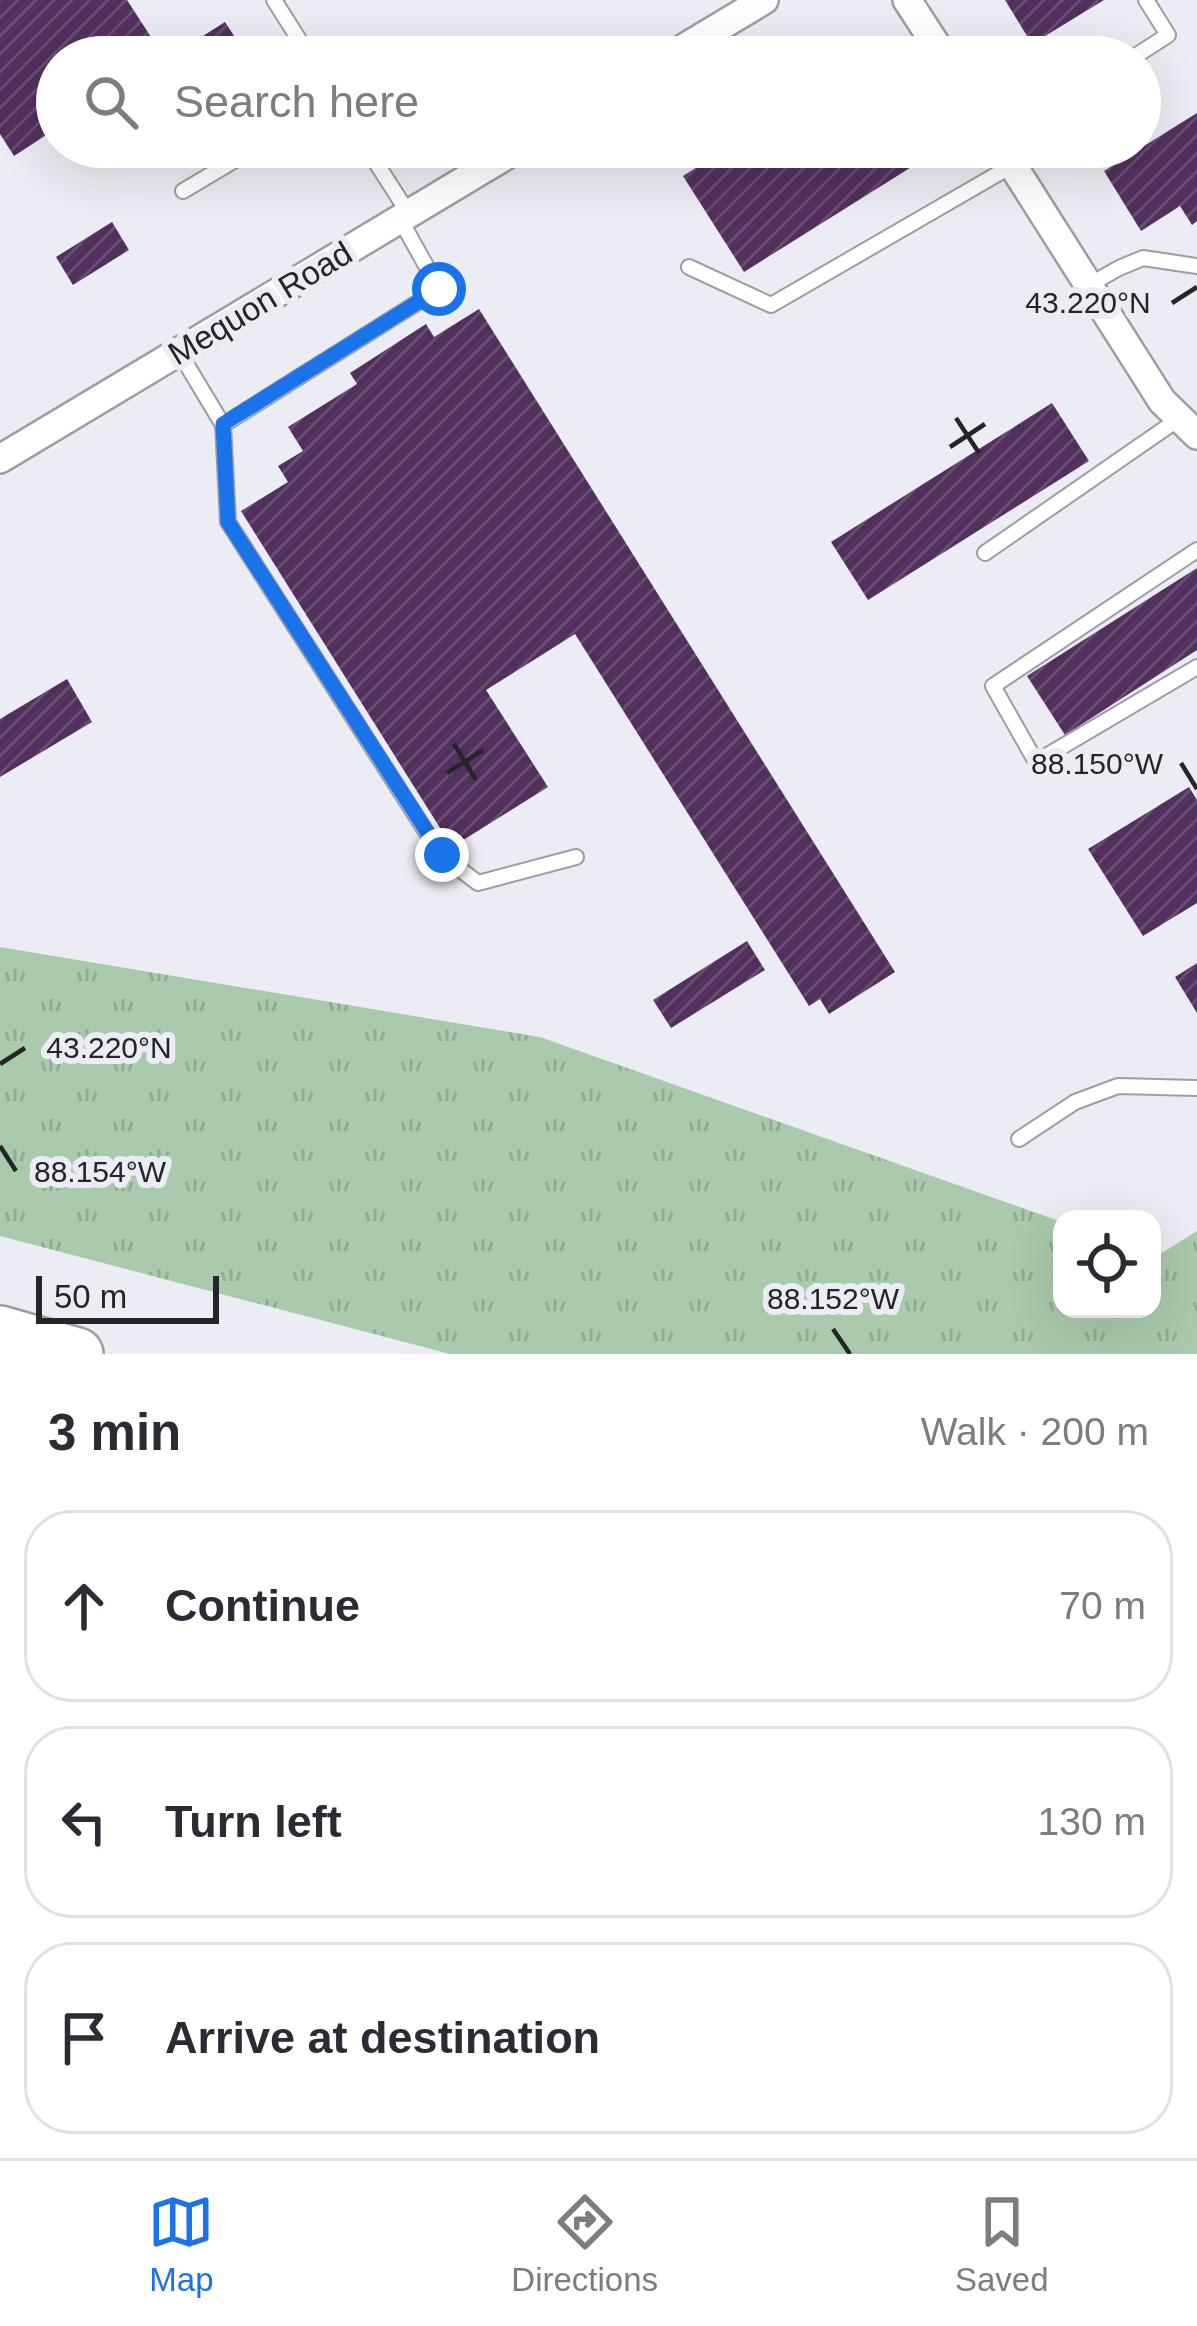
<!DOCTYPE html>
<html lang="en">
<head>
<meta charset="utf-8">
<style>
  body { margin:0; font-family:Helvetica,sans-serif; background:#f7f7f7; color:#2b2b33 }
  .controls { position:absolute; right:36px; bottom:36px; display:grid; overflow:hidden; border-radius:24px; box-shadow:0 12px 48px #0002 }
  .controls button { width:108px; height:108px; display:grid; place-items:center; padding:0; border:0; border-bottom:3px solid #e1e1e2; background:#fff; color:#2b2b33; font:60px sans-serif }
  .scale { position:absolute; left:36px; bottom:30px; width:183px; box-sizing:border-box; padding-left:12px; border:6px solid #252528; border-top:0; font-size:33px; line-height:42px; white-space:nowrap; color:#252528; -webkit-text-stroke:9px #ecedf4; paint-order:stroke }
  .stop { position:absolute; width:36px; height:36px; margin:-27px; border:9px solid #1a73e8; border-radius:50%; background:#fff }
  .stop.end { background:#1a73e8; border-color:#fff; box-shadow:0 3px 12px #0008 }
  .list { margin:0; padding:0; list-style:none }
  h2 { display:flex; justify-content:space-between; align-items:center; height:156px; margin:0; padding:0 48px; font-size:51px }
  h2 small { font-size:39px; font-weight:400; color:#7c7c81 }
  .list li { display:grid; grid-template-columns:78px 1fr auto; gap:36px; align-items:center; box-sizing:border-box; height:192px; margin:0 24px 24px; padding:0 24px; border:3px solid #e1e1e2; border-radius:48px }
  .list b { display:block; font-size:45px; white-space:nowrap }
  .list em { font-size:39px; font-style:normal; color:#7c7c81 }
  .icon { flex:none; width:66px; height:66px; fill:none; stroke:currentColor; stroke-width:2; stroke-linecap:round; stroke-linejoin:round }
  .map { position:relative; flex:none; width:1197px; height:1354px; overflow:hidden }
  .search { position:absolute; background:#fff; box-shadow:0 12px 48px #0002; left:36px; right:36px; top:36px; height:132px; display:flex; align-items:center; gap:30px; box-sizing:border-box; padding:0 42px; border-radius:66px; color:#7c7c81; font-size:45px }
  .sheet { height:804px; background:#fff }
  nav { display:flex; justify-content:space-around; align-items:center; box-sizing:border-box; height:168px; border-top:3px solid #e1e1e2; background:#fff; font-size:33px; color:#7c7c81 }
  nav a { display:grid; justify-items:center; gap:6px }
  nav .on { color:#1a73e8 }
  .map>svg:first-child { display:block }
  .grass { fill:url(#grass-tufts) }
  .building { fill:url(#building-hatch) }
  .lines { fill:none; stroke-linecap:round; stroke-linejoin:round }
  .lane-casing { stroke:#9d9ea5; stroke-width:18 }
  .street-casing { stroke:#9d9ea5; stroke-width:32 }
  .highway-casing { stroke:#9d9ea5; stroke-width:56 }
  .lane { stroke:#fff; stroke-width:14 }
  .street { stroke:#fff; stroke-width:27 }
  .highway { stroke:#fff; stroke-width:51 }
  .route { stroke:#1a73e8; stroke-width:15 }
  .ticks { fill:none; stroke:#252528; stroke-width:4.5 }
  .labels { text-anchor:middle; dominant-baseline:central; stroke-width:12; stroke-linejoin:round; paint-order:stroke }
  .street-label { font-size:33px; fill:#252528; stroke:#ecedf4 }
  .ticks-label { font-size:30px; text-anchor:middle; fill:#252528; stroke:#ecedf4; stroke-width:12; stroke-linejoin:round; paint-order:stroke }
</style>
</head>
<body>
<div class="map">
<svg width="1197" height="1354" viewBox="0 0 1197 1354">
  <defs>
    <pattern id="grass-tufts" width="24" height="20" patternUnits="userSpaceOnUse" patternTransform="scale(3)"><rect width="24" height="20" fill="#a9caac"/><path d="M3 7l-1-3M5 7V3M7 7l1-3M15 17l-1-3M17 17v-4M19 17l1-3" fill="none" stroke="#91ad94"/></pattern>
    <pattern id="building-hatch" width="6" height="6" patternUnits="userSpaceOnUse" patternTransform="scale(3)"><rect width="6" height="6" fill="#52305e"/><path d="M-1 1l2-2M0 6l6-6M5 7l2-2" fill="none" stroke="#684c71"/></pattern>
  </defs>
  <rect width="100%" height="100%" fill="#ecedf4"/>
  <path class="grass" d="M0,947l540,90 522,185v87h90v-55l5,2 40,-25v123h-747l-450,-118z"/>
  <path class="building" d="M0,0h127l37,57h-107v71l-43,28 -14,-22z
    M1005,0h99l-72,44z
    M225,22l23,35h-78z
    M1197,113v108l-5,4 -12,-19 -39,25 -37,-60z
    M729,147h172l12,19 -169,106 -61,-96z
    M112,222l17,28 -56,35 -17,-28z
    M479,309l416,663 -66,42 -9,-15 -11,7 -234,-372 -89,56 62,97 -96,60 -211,-336 47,-29 -10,-16 25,-15 -15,-24 69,-43 -7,-11 76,-49 8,13z
    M1052,403l37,58 -221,139 -37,-58z
    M1197,568v82l-132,85 -38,-59z
    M67,679l25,43 -92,55v-58z
    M1189,787l8,13v103l-54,33 -55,-87z
    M747,941l18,29 -94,58 -18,-28z
    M1197,963v50l-22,-36z"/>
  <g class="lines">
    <defs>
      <path id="lane" d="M274,0l36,57
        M1134,57l34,-22 -22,-35
        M366,147l43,67
        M183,191l74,-44
        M689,267l82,38 242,-140
        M1089,285l30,-17 24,-10 54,8
        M179,352l44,73 216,-136 -39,-70
        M223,424l5,98 213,333 37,28 98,-26
        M1197,550l-204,136 43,76 161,-95
        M985,553l195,-135
        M1019,1139l56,-37 43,-16 79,2"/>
      <path id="street" d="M907,0l37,57
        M669,57l95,-57
        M1001,147l161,254 35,34
        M0,459l520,-312"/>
      <path id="highway" d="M0,1332l77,22"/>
    </defs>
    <use href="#lane" class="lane-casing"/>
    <use href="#street" class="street-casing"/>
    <use href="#highway" class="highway-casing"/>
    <use href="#lane" class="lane"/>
    <use href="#street" class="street"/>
    <use href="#highway" class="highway"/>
  </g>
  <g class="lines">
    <path class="route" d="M439,289l-216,135 5,98 214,333"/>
  </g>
  <path class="ticks" d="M1172,303l25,-16M956,418l23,35M950,447l35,-23M454,744l22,36M1181,763l16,26M447,773l36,-23M0,1064l25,-16M0,1146l16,25M833,1329l17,25"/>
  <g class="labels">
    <g class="street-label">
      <text transform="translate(260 303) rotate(-31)">Mequon Road</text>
    </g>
  </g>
  <g class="ticks-label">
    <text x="1088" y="313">43.220°N</text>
    <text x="1097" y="774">88.150°W</text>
    <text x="109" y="1058">43.220°N</text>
    <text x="100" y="1182">88.154°W</text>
    <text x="833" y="1309">88.152°W</text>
  </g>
</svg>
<div class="controls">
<button><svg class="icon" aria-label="locate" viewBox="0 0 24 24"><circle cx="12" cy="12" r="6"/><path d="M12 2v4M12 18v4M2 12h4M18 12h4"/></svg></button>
</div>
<div class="scale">50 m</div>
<div class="stop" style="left:439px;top:289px"></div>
<div class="stop end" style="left:442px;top:855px"></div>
<div class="search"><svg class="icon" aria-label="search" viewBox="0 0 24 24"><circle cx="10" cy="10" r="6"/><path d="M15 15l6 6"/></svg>Search here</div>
</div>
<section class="sheet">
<h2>3 min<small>Walk · 200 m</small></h2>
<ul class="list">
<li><svg class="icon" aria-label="ahead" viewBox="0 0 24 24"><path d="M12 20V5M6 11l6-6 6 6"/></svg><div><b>Continue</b></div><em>70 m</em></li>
<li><svg class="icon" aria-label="left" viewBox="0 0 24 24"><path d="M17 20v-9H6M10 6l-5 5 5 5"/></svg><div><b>Turn left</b></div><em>130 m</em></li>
<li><svg class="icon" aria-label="arrive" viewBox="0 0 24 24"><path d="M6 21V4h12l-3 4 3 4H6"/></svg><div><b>Arrive at destination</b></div></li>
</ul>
</section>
<nav>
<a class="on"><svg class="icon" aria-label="map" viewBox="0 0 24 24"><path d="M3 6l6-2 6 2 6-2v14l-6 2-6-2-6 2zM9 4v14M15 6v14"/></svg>Map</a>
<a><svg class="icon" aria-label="directions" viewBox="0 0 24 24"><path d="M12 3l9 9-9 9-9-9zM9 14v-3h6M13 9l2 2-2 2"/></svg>Directions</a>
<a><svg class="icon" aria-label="saved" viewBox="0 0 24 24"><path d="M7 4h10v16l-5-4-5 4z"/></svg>Saved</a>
</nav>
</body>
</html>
